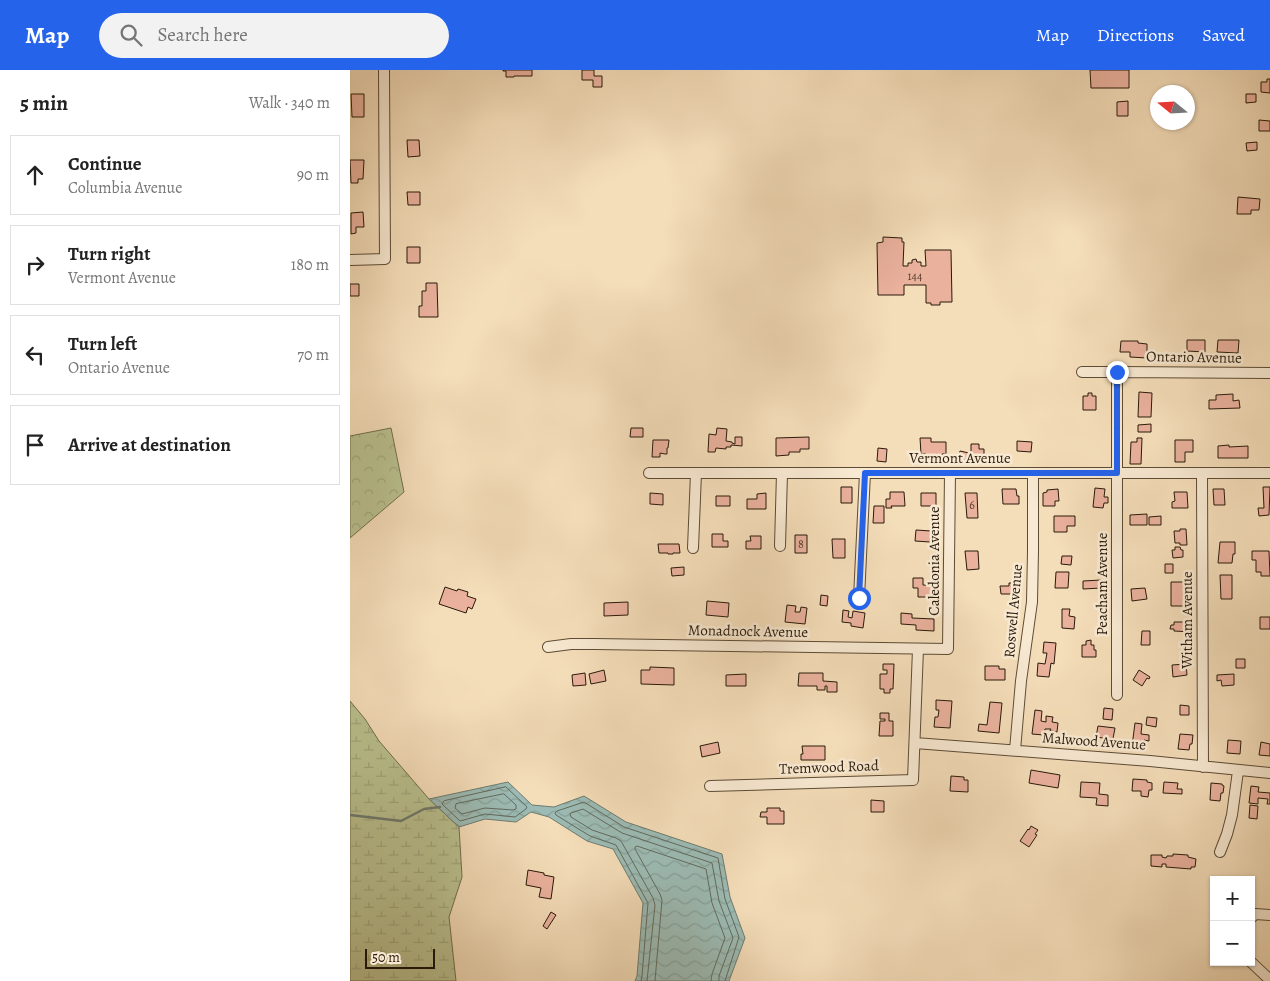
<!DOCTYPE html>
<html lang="en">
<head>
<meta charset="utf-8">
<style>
  body { margin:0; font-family:Alegreya,serif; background:#f2f2f2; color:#222 }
  .controls { position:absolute; right:15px; bottom:15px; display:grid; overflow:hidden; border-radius:0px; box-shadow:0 1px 4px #0004 }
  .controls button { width:45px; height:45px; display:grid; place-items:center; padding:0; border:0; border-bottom:1px solid #e0e0e0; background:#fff; color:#222; font:25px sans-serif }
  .compass { position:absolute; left:800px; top:15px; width:45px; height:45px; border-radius:50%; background:#fff; box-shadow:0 1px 4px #0004; rotate:288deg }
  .scale { position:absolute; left:15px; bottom:12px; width:70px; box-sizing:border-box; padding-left:5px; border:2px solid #291a09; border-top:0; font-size:14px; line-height:18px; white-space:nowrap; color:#291a09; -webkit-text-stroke:4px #f8e9d2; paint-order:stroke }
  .stop { position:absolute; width:15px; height:15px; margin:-11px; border:4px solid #2563eb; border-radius:50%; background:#fff }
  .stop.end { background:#2563eb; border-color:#fff; box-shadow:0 1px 5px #0008 }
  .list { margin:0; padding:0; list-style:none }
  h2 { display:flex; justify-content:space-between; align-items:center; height:65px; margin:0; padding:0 20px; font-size:21px }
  h2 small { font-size:16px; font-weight:400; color:#767676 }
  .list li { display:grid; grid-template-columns:32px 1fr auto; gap:15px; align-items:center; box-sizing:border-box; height:80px; margin:0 10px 10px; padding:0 10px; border:1px solid #e0e0e0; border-radius:0px }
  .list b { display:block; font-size:19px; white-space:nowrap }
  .list p { margin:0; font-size:16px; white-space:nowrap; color:#767676 }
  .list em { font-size:16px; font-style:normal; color:#767676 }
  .icon { flex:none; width:28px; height:28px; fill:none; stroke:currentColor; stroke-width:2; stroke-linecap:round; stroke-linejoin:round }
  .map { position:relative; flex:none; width:920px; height:911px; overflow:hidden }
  header { display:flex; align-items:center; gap:30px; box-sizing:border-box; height:70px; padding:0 25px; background:#2563eb; color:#fff }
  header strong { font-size:24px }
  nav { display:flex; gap:28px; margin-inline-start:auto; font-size:18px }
  .search { width:350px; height:45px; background:#f2f2f2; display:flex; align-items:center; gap:12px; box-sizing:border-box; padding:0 18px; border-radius:28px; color:#767676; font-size:19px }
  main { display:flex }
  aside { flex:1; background:#fff }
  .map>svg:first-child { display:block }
  .forest { fill:url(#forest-crowns); stroke:#726e4c }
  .wetland { fill:url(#wetland-marsh); stroke:#726e4c }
  .water { fill:url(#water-waves); stroke:#6e7b70 }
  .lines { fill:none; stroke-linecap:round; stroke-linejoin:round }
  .shore { stroke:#626a5e; stroke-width:1 }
  .stream { stroke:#6e7b70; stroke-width:2.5 }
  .building { fill:#eab19d; stroke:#291a09 }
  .minor-casing { stroke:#5c4b35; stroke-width:12 }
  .minor { stroke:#f8e9d2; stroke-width:10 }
  .route { stroke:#2563eb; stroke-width:6 }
  .labels { text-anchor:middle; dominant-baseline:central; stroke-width:5; stroke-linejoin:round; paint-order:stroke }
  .number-label { font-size:12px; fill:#59402e }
  .street-label { font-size:15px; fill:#291a09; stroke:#f8e9d2 }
</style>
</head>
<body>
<header>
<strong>Map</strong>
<div class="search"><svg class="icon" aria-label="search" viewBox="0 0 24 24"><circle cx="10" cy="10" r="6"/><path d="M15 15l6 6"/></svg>Search here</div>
<nav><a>Map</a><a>Directions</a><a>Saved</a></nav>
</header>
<main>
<aside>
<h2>5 min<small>Walk · 340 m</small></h2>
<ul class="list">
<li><svg class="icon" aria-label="ahead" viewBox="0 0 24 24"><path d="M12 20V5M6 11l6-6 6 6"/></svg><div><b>Continue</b><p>Columbia Avenue</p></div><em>90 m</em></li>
<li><svg class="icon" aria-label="right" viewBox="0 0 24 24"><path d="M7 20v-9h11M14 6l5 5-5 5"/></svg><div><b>Turn right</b><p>Vermont Avenue</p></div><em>180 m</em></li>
<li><svg class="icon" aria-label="left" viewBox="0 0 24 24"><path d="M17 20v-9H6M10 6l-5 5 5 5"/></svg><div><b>Turn left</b><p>Ontario Avenue</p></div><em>70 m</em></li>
<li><svg class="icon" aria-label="arrive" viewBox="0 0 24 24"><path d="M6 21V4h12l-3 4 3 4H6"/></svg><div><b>Arrive at destination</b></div></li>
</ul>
</aside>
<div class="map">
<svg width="920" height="911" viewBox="0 0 920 911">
  <defs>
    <pattern id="forest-crowns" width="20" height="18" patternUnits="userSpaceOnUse" patternTransform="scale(1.25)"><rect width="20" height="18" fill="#bac190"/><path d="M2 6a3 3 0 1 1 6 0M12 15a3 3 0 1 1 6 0" fill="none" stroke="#a0a57b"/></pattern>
    <pattern id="wetland-marsh" width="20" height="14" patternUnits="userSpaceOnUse" patternTransform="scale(1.25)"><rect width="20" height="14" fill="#bac190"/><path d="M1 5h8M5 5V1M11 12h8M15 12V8" fill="none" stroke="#a0a57b"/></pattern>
    <pattern id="water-waves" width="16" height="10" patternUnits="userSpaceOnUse" patternTransform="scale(1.25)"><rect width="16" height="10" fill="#9cbbb4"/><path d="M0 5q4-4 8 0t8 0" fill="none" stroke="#86a099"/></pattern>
  </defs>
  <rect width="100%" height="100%" fill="#f4ddb9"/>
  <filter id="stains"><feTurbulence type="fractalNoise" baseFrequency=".004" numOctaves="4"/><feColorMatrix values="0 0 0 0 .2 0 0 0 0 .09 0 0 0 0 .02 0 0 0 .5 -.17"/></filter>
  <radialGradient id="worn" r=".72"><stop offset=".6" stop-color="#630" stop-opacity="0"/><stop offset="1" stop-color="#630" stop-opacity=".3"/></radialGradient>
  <path class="forest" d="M41,358l13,64 -54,46v-102z"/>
  <path class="wetland" d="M0,631l15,18 14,22 50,58 30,28 3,50 -13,40 7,64h-106z"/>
  <path class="water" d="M158,712l24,23 22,2 30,-11 42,26 96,32 8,43 15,41 -16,43h-94l2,-5 6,-73 -30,-54 -26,-8 -38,-24 -18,-5 -15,10 -31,-3 -26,8 -30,-28z"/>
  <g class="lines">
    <path class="shore" d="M156,717l21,20 -1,2 -11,8 -30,-3 -25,7 -18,-17 2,-3z
      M154,724l12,11v4l-3,1 -28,-2 -23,6 -7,-6 1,-4z
      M291,911l1,-5 6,-73 -32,-58 -26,-9 -34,-21 -1,-2 2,-2 27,-9 40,25 94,31 7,41 14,38 -14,44
      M297,911l8,-76 -2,-7 -32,-57 -5,-3 -24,-8 -21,-13 -1,-3 1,-1 12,-4 39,24 90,30 7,38 14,37 -14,38v5
      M305,911l7,-81 -2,-6 -25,-45v-2l2,-1 69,23 6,34 13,35 -13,36 -1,7"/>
    <path class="stream" d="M0,745l51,6 23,-12 16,-2"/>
  </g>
  <path class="building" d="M153,0h29v6h-18v1h-8v-6h-3z
    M232,0h12v6h8v11h-9v-7h-11z
    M740,0h39v18h-38z
    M917,9h3v14l-9,-1v-10h6z
    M1,24h13v23h-12z
    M896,24h10v8l-10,1z
    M778,31v15h-11v-14z
    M909,50l11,1v10h-11z
    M57,70h12l1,16 -12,1z
    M907,72v8l-10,1 -1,-8z
    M0,90h14l-1,19h-5v4h-7z
    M57,122h13v13h-12z
    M888,127l22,2 -1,11h-8v4h-14z
    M13,142l1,15h-8v6l-5,1v-21z
    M533,167l19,1v4h2l-1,24h5v-3h4v-3l4,-1 1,3h4v4h5l-1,-16h26l1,52h-12v3h-9v-2h-5v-18h-22v10h-26l-1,-52 6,-1z
    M57,177h13v16h-13z
    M76,213h11l1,34h-19v-11h3v-15h4z
    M0,214h9v12h-9z
    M837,270h18v12l-18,-1z
    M868,270h21l-1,13 -21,-1z
    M771,271h17v2l9,1v14l-17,-1v-5h-10z
    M789,322l13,1 -1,24h-13z
    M738,323h4v3h4v14h-13v-14h5z
    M883,324v7l6,-1 1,8 -31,1v-9h7v-5z
    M801,354v8h-13v-7z
    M281,358h12v9h-13z
    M367,358l10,1 -1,12 6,1v1l3,1v-7h7v9l-11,-1v2h-5v2l-10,-1 -1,4h-7l1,-18 7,1z
    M459,367v12h-9v3h-11v3l-13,1v-18z
    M570,368h11v4h15v12h-4v2h-16v-2h-5z
    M787,368h5l-1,26h-11l1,-22h6z
    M303,370h16l-1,8h-1v6h-2l-5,-1v4h-8z
    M825,370h18v12h-8v10h-10z
    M667,371l15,1 -1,10 -14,-1z
    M621,374h8v5h5v12h-9v-5h-4z
    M879,375v2l19,-1v12h-30v-12z
    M528,378l9,1 -1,13 -9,-1z
    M610,381l9,2 -2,9 -9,-1z
    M491,417h11v16h-11z
    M913,417h7l-1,28 -10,1 -1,-8h6z
    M745,418l10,1 -1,8h4v6h-4l-1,5 -10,-1z
    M652,419h14l1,7h2v8h-16z
    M708,419l1,12h-4v5h-12v-13l4,-1v-2z
    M863,419h11l1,16h-11z
    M540,422h14l1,14h-14l1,2h-6v-9h4z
    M824,422h13l1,16h-16v-6l3,-1z
    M300,423l13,1v11l-13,-1z
    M416,423v16h-19v-10h10v-5z
    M571,423h15v19h-5v-6h-10z
    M615,423h12l1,25h-11z
    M366,426h14v10h-14z
    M524,436h10v17h-11z
    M797,444v11h-17v-10z
    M704,446h21v10h-8v6h-13z
    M811,446v9h-12v-8z
    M830,459h6l1,16h-7v-2h-5l-1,-12h6z
    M566,460l15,1 -1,11 -15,-1z
    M362,464h11v7h5v6h-16z
    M445,465h12v18h-12z
    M400,466h11v13h-15v-8h5z
    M482,469h13v19h-12z
    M870,472h15v12h-2l-1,9h-14z
    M308,474h21l1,9h-7v1h-5v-1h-9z
    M825,477h5l1,3h2v7l-10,1 -1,-8h3z
    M615,481h13l1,18 -12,1z
    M902,481h17l1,25h-9v-4h-5v-12h-4z
    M712,486h10l-1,9 -10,-1z
    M815,494h8v9h-8z
    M334,497v8l-12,1 -1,-8z
    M706,502h13l-1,16h-13z
    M870,505h12v24h-11z
    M563,508h10v7l14,1v11h-19v-9h-5z
    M751,510v8l-18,1v-8z
    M821,512h20v10h2v7h-2v7h-20z
    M659,513h7v2h4v9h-19l-1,-8h9z
    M95,517l12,4 1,-2 10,3 -1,4 9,3 -4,10 -4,-2 -2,6 -27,-9z
    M795,518l2,11 -15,2 -1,-12z
    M471,525l7,1 -1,10 -7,-1z
    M357,531l22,2 -1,14 -22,-2z
    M278,532v13l-24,1v-13z
    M437,535l9,1 -1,6h5l1,-5 6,1 -2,16 -20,-2z
    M712,539h8l-1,7 6,1 -1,12 -12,-1z
    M493,540l6,1 -1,6 4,1 1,-7 12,2 -2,15 -12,-2v-3l-9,-1z
    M551,543l11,1v4l22,1v12l-18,-1v-5l-15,-1z
    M910,547h10v12h-10z
    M824,552h18v10l-18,-1v-2h-4l1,-4h3z
    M792,561h8v14h-9z
    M741,570v5h3v5h2v7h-14v-12h4v-4z
    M694,572l12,1 -2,21 -3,-1 -2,14 -12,-1 1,-13 7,1 2,-11h-4z
    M886,589h9v9h-9z
    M533,594h11l-1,25h-3v4h-6v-4h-4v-15h7v-4h-4z
    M836,594l1,11 -14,2 -1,-12z
    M635,596h14v3h6v11h-20z
    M300,597l24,1v17l-33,-1v-14h9z
    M254,600l2,11 -15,3 -2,-10z
    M789,600l11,7 -1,2 -2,-1 -5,8 -9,-6z
    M235,603l1,12 -13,1 -1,-11z
    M449,603h24v8l14,1v10h-10v-6h-2v4h-8v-4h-19z
    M396,604v12h-20v-11z
    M884,604v11l-12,1 -1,-6 -4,1v-6z
    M586,630l16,1 -2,27 -16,-1 1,-10h3l1,-7h-3z
    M640,632l12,1 -3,30 -21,-2 1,-7 8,1z
    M830,635l9,1v9h-9z
    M754,638l9,1 -1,11 -9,-1z
    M685,640l7,1 -1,10 5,1v-6l7,1 -1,5 6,1 -1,9 -7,-1 1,-2h-6l-1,6 -12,-1z
    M530,643h9v8h4v15h-14l1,-15h5v-2h-5z
    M797,647l10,1 -1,9 -10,-2z
    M785,653l7,1 -1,10 8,1v6l-5,-1 -1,7 -11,-1z
    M748,656l17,2 -3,16 -9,-1v-5l-7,-1z
    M830,664l13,1 -1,9h-2l-1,6 -11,-1z
    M878,670l13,1 -1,13 -13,-1z
    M368,672l2,11 -18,4 -2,-11z
    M911,672l9,2v12l-11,-1z
    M452,676h23v14h-24v-6h2z
    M681,700l29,5 -2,13 -29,-5z
    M601,706l13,1v3h4v12l-18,-1z
    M783,709l14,1v2l5,1v7h-3l-1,7 -7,-1v-5h-9z
    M731,712l19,1 -1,11 9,1v11l-12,-1 1,-7 -17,-1z
    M814,712l14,1 -1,6h5v5l-19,-1z
    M861,713l11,1v1l2,1 -1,7h-2l-1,8 -10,-1z
    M901,716l8,1 -1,5 12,1v11h-3l1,-5 -10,-1v6l-9,-1z
    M521,730l13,1v11h-13z
    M900,735l8,1 -1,13 -8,-1z
    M417,738h13v3h4v13h-17v-7h-7l1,-5h6z
    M681,756l7,4 -3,4 2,1 -8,12 -9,-6 8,-12 1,1z
    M823,784l15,1v2l8,2 -1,8h-4v2l-25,-2v-3h-4v3l-11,-1v-11h11v2l4,1 1,-2h6z
    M178,800l16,3v2l10,2 -3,22 -12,-2 2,-9 -15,-3z
    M201,842l5,3 -9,14 -4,-3z"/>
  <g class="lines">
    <defs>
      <path id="minor" d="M0,190l35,-1 -1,-189
        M732,302h35
        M299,403h621
        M852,403l1,294
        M430,476l2,-73
        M343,478l3,-75
        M509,528l6,-125
        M198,577l23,-3h24l353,5 2,-176
        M767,625v-323l153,1
        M565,673l235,18 120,12
        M665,680l6,-69 11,-79 1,-51v-78
        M360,716l203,-6 5,-131
        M870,782l7,-18 5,-19 6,-44
        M901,848l4,-4 15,1
        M901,892l19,18"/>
    </defs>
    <use href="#minor" class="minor-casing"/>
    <use href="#minor" class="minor"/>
  </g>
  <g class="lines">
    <path class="route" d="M509,528l6,-125h252v-101"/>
  </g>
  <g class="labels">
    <g class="number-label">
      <text x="565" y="206">144</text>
      <text x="622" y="435">6</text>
      <text x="451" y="474">8</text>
    </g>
    <g class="street-label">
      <text transform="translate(844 287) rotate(1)">Ontario Avenue</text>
      <text x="610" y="388">Vermont Avenue</text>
      <text transform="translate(584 491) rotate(-90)">Caledonia Avenue</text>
      <text transform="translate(752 514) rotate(-90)">Peacham Avenue</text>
      <text transform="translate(663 541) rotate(-85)">Roswell Avenue</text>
      <text transform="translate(837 550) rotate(-90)">Witham Avenue</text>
      <text transform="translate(398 561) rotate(1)">Monadnock Avenue</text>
      <text transform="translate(744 671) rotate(4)">Malwood Avenue</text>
      <text transform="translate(479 697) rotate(-2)">Tremwood Road</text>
    </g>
  </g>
  <rect width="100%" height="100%" filter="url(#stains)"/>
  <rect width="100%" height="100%" fill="url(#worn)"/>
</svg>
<div class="controls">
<button>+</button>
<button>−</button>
</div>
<svg class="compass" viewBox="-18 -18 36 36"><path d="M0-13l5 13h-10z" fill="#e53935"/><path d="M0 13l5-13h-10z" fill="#767676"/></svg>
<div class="scale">50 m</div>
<div class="stop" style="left:509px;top:528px"></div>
<div class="stop end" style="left:767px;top:302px"></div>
</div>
</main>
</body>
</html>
